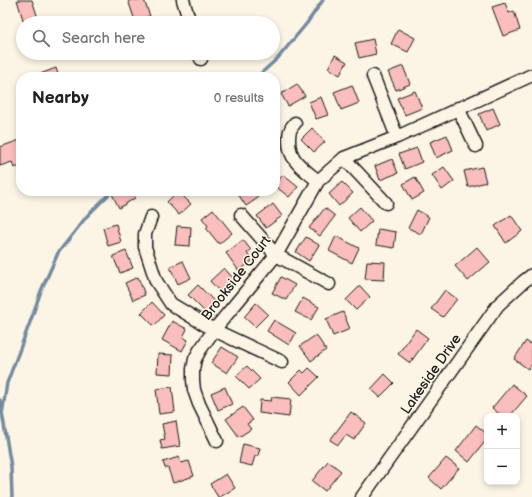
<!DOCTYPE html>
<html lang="en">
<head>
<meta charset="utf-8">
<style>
  body { margin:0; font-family:"Balsamiq Sans",sans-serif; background:#f6f6f6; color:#202124 }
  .controls { position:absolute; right:12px; bottom:12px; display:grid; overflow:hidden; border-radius:8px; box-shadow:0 2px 6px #0003 }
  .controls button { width:36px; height:36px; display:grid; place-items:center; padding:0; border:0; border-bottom:1px solid #e0e0e0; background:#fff; color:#202124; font:20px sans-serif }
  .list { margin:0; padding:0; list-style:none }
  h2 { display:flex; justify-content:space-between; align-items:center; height:52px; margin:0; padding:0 16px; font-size:17px }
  h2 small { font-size:13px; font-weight:400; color:#757577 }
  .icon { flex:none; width:22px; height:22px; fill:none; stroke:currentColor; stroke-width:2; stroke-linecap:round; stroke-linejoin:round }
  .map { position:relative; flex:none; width:532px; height:497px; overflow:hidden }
  .search { position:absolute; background:#fff; box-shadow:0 2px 6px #0003; left:16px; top:16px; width:264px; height:44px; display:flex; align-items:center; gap:10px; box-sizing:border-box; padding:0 14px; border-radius:22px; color:#757577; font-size:15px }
  .panel { position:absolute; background:#fff; box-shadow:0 2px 6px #0003; left:16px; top:72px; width:264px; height:124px; border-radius:16px }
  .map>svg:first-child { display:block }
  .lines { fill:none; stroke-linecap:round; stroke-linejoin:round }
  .stream { stroke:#738b9f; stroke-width:3.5 }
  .building { fill:#fabebd; stroke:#1c1c1c }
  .street-casing { stroke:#1c1c1c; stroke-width:15 }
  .street { stroke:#fcf5e5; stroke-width:12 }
  .labels { text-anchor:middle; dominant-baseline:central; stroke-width:3; stroke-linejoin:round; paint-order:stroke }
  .street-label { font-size:14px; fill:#1c1c1c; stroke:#fcf5e5 }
</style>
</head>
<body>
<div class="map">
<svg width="532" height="497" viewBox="0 0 532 497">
  <rect width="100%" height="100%" fill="#fcf5e5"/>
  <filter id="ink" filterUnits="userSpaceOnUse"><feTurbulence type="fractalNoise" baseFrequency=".025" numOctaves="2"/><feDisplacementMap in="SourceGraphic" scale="8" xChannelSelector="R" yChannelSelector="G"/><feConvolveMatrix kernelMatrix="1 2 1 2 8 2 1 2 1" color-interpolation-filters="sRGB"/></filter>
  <g filter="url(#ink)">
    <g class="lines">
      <path class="stream" d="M257,77l21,-19 29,-35 16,-23
        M0,400l11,67 1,30
        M2,414l5,-31 22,-58 12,-34 17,-38 29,-37 25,-25"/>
    </g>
    <path class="building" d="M17,0h15l6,18 -14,5z
      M128,0h16l6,16 -15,5z
      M505,3l4,10 5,-2 6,19 -17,6 -11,-29z
      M398,29l17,9 -7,14 -17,-8z
      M373,39l3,15 -17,4 -4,-15z
      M335,55l12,7 -7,13 -12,-7z
      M403,66l7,18 -14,6 -8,-18z
      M56,68l3,9h-18l-1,-3z
      M297,84l8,12 -17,10 -7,-12z
      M352,85l7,18 -18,7 -7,-18z
      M415,91l7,17 -17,7 -8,-17z
      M321,97l7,18 -12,4 -7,-17z
      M493,108l7,16 -14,7 -7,-17z
      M312,128l13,14 -11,10 -13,-13z
      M447,135l6,15 -17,8 -6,-16z
      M20,140l1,4v14l-1,1 1,7 -7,2 -2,-6 -12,4v-19z
      M417,148l5,14 -17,7 -6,-15z
      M392,159l6,14 -18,7 -5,-14z
      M444,167l10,14 -12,9 -10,-15z
      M482,167l4,15 -18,5 -4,-16z
      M283,175l15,12 -9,10 -14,-11v-2z
      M415,177l9,16 -12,7 -9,-16z
      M342,182l11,11 -14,13 -10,-12z
      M116,191h15l4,7 -16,10 -7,-14z
      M178,191l13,13 -12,11 -12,-13z
      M236,191h17l5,7 -12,8z
      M273,204l9,12 -16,12 -9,-12z
      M360,207l12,14 -12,11 -12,-14z
      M325,208l10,8 -15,20 -11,-8z
      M213,209l19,24 -13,11 -13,-16 2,-2 -6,-8z
      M417,210l12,7 -8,17 -13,-6z
      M511,215l11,16 -16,12 -11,-17z
      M116,224l5,18 -13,4 -5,-18z
      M177,226l14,1 -1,19 -15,-1z
      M378,229l18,3 -2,16 -18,-3z
      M336,236l23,12 -7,15 -23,-12z
      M306,237l13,8 -10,16 -13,-9z
      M243,240l8,10 -4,3 5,8 -13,10 -13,-18z
      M477,247l13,15 -22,19 -13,-15z
      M126,251l7,17 -13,5 -7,-17z
      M183,261l8,17 -13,6 -8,-17z
      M367,261l18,1 -1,18 -19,-1z
      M224,268l10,11 -14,13 -10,-11z
      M138,277l7,18 -12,5 -8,-17z
      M281,277l14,8 -9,15 -14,-7z
      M198,285l18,18 -10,10 -18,-18z
      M360,286l10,11 -14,13 -10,-10z
      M445,290l12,9 -14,18 -12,-8z
      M303,298l16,9 -8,13 -16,-8z
      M152,302l12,13 -10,11 -13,-13z
      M256,303l12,11 -13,13 -11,-10z
      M343,312l7,17 -17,7 -7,-17z
      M274,320l22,13 -7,12 -22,-14z
      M172,321l15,8 -4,8 5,3 -6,11 -20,-11z
      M416,329l12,9 -18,25 -12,-9z
      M316,335l10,15 -15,11 -11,-15z
      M526,341l6,4v19l-4,5 -14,-10z
      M222,347l16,10 -11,16 -16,-10z
      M158,354l15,1 -1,19 -15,-1z
      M247,366l13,13 -11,10 -13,-13z
      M309,368l10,9 -18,18 -12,-13 12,-12 3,3z
      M385,374l9,9 -14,14 -9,-8z
      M512,384l15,12 -17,20h-8l-10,-8z
      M172,387l3,25 -16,2 -3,-25z
      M225,387l7,17 -14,6 -7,-17z
      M272,397l19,2 -2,18 -30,-4 1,-13 11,1z
      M243,407l10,13 -6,4 4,5 -12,8 -13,-18z
      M351,412l15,11 -12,17 -8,-5 -8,10 -8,-5z
      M176,421l4,25 -18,3 -2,-9 5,-1 -3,-15z
      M476,425l11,9v5l-18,23 -13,-11z
      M243,444l17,4 -2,8h-3l-3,10 -13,-3z
      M179,457l2,6 8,-2 5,15 -21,7 -5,-15h-3l-2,-6z
      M446,458l13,10 -18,21 -12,-11z
      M328,461l13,10 -16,20 -13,-10z
      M226,474l9,14 -15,9h-2l-8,-13z"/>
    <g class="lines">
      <defs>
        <path id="street" d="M183,0l7,23
          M199,53l2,6
          M373,76l24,61
          M458,108l18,38
          M295,123c-2,2 -4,5 -5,8 -1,3 -1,6 -1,10 0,20 15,28 29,40
          M344,158l42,45
          M241,215l35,40 53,29
          M151,217l-6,17v13l11,34 15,23 43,26 68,32
          M217,441l-18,-37 -5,-14 -1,-10v-11l2,-10 5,-9 14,-20 62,-75 42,-74 26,-23 53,-21 135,-62
          M362,497l136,-192 25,-23 9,-7"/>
      </defs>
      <use href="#street" class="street-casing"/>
      <use href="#street" class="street"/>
    </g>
  </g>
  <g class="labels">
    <g class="street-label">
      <text transform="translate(236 278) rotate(-52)">Brookside Court</text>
      <text transform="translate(431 374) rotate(-55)">Lakeside Drive</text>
    </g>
  </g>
</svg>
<div class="controls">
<button>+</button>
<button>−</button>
</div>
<div class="search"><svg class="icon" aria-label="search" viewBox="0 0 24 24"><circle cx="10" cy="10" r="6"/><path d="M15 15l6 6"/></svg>Search here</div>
<section class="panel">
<h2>Nearby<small>0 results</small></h2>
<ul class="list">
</ul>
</section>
</div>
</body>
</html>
